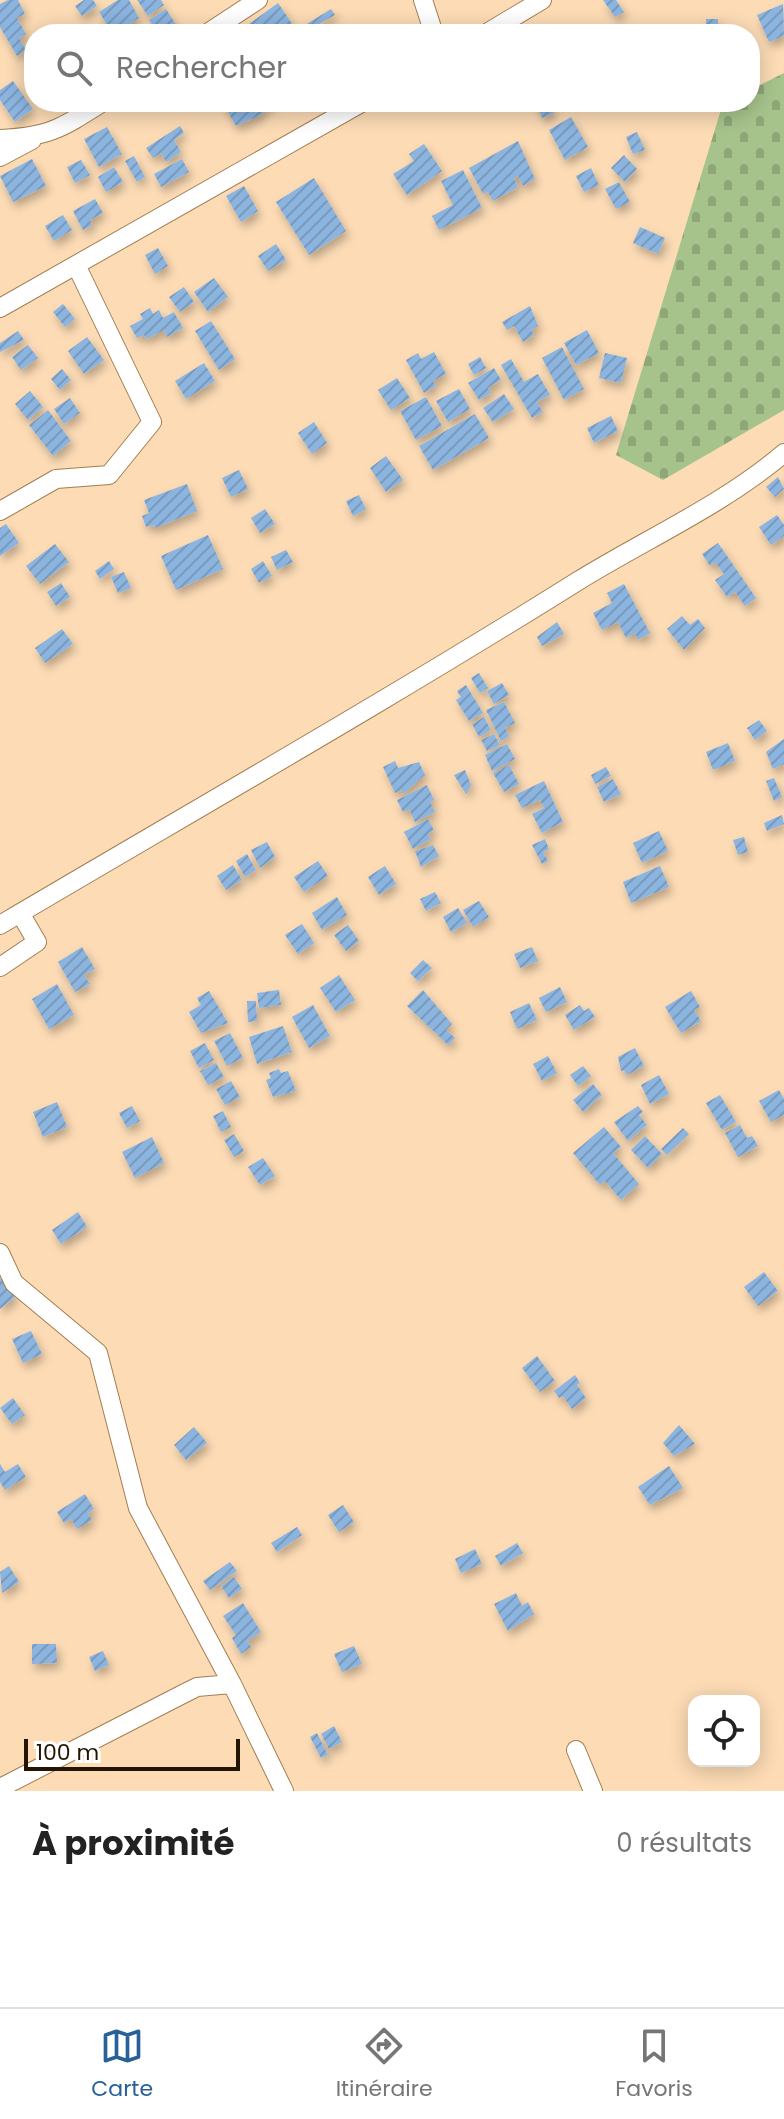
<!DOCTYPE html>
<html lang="fr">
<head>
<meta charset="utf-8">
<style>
  body { margin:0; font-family:Poppins,sans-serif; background:#f2f2f2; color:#222 }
  .controls { position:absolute; right:24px; bottom:24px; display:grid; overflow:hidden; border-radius:16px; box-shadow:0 4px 20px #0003 }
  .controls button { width:72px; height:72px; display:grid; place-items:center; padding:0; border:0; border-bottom:2px solid #e0e0e0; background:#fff; color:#222; font:40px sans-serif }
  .scale { position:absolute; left:24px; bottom:20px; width:216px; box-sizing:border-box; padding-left:8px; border:4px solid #231503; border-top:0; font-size:22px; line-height:28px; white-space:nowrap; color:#231503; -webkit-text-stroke:6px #fff; paint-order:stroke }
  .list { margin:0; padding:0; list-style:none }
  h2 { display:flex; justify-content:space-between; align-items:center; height:104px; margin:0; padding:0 32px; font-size:34px }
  h2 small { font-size:26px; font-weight:400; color:#767676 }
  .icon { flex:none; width:44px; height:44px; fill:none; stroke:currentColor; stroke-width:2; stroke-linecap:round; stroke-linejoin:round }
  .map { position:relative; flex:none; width:784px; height:1791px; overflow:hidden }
  .search { position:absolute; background:#fff; box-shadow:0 4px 20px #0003; left:24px; right:24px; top:24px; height:88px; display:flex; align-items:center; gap:20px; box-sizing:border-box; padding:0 28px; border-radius:32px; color:#767676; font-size:30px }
  .sheet { height:216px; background:#fff }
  nav { display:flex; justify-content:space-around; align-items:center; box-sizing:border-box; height:112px; border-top:2px solid #e0e0e0; background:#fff; font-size:22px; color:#767676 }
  nav a { display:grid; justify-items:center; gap:4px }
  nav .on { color:#276198 }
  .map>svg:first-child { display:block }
  .cemetery { fill:url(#cemetery-stones) }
  .building { fill:url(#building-hatch); filter:url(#shadow) }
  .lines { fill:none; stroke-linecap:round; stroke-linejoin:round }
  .minor-casing { stroke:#a37e51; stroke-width:20 }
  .minor { stroke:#fff; stroke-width:18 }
</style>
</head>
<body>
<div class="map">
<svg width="784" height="1791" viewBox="0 0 784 1791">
  <defs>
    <pattern id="cemetery-stones" width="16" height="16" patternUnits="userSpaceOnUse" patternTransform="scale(2)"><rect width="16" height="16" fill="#a7c38c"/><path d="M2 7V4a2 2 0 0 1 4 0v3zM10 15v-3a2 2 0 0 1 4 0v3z" fill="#8fa777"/></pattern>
    <pattern id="building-hatch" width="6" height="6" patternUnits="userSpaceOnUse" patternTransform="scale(2)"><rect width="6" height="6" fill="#8bb4df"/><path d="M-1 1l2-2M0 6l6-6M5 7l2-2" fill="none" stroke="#789abe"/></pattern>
    <filter id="shadow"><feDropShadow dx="3" dy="5.5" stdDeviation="4" flood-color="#0004"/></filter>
  </defs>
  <rect width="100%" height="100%" fill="#fcdbb5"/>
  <path class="cemetery" d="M784,73v337l-121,70 -47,-25 107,-352 27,-1v-12z"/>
  <path class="building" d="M8,0h10l7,14 -8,4 9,16 -7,4 7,12 -9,6 -17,-29v-23z
    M84,0h9l4,6 -15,10 -7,-10z
    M118,0h11l10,18 -26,16 -14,-22z
    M137,0h24l3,5 -16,11z
    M603,0h13l8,12 -9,5z
    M278,3l21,31h-64l21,-15z
    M783,4l1,32 -15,6 -12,-27z
    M166,9l16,25h-24l-9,-14z
    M331,9l4,6 -30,17 -3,-5z
    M706,19h12v15h-12z
    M13,81l20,28 -18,13 -15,-22v-10z
    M222,102h54l-15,9 2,3 -27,12z
    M535,102h21l-6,3 4,8 -12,5z
    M571,117l17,30 -23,13 -16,-30z
    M180,126l4,7 -10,7 7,12 -15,10 -5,-9 -8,5 -7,-10z
    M107,127l15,27 -23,13 -15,-28z
    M637,132l8,18 -12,4 -7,-17z
    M518,141l17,38 -12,7 -5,-10 -4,2 4,9 -25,14 -5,-9 -5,2 -14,-26z
    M424,144l18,27 -35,24 -14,-21 21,-13 -5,-7z
    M624,155l13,14 -12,13 -14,-14z
    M134,156l11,21 -8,5 -12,-21z
    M32,159l14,27 -33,16 -13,-26z
    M182,159l7,13 -28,15 -7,-13z
    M81,160l9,15 -15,8 -8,-16z
    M114,167l9,15 -17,10 -8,-15z
    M591,168l8,17 -15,7 -8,-16z
    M463,170l19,38 -43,22 -7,-14 21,-11 -12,-24z
    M314,178l32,53 -37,24 -33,-53z
    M619,182l11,20 -14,7 -11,-20z
    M244,186l14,25 -17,11 -15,-26z
    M95,199l8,14 -13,7 2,5 -9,5 -10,-19z
    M63,215l9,15 -18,11 -9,-15z
    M640,227l25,11 -7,16 -25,-11z
    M276,244l10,16 -18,11 -10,-15z
    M158,248l10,18 -13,8 -10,-19z
    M214,278l14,19 -20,15 -14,-20z
    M184,287l10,15 -14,10 -11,-15z
    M63,304l12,15 -10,8 -12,-15z
    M530,306l8,20 -7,4 3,5 -11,7 -9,-16 -7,4 -5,-8z
    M150,308l3,6 6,-4 4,8 11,-6 9,16 -16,9 -3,-7 -17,9 -3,-4 -7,3 -7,-12 13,-7 -3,-5z
    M211,321l24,38 -16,11 -24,-39z
    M587,330l12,23 -23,12 -12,-22z
    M18,331l6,9 -24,12v-9z
    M87,337l17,23 -20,14 -16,-23z
    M28,345l10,13 -17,12 -9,-13z
    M562,347l22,42 -20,11 -22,-42z
    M434,352l12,22 -13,7 3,5 -12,7 -18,-33 12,-7 3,6z
    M605,353l22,5 -6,25 -22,-5z
    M480,357l6,11 -12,7 -6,-11z
    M511,359l13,23 14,-8 12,21 -13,7 6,10 -11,6 -31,-53z
    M204,363l11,18 -29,18 -11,-18z
    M494,368l7,12 -13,8 3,5 -12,7 -11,-17z
    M62,369l9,11 -11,10 -9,-11z
    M397,378l13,20 -19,12 -13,-20z
    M459,389l11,20 -22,13 -12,-21z
    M30,391l13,16 -15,13 -13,-16z
    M504,394l10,15 -21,13 -10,-14z
    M426,397l16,29 -26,14 -16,-29z
    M70,398l10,15 -16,11 -10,-15z
    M48,410l23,31 -18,15 -24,-31z
    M475,414l14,24 -56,32 -14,-24z
    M611,416l7,15 -24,12 -7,-15z
    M314,422l13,21 -15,11 -14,-21z
    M386,456l17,24 -17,12 -16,-24z
    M239,470l9,19 -17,8 -9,-19z
    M778,477l6,12 -9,8 -9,-10z
    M187,484l10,27 -42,17 -1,-3 -8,2 -4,-11 7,-3 -5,-13z
    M359,495l7,14 -13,7 -7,-15z
    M265,509l10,15 -15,9 -9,-15z
    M777,515l7,10v11l-13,9 -12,-18z
    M6,524l13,19 -19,13v-28z
    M208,535l15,34 -47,21 -15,-34z
    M718,543l38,55 -11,8 -10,-14 -8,5 -12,-17 9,-6 -9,-12 -5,4 -8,-12z
    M55,544l14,18 -29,22 -14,-18z
    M286,550l7,12 -16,8 -6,-13z
    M109,561l5,8 -14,10 -5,-8z
    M263,561l9,15 -13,7 -8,-14z
    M124,572l7,16 -13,5 -7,-16z
    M61,583l9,14 -14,9 -9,-14z
    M624,584l26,49 -12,7 -3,-7 -9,5 -8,-16 -16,8 -9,-17 19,-10 -5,-10z
    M682,616l8,9 8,-6 7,9 -21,22 -17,-21z
    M557,622l7,12 -22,12 -5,-9z
    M62,629l11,15 -28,19 -10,-15z
    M479,673l9,15 -8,5 -9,-15z
    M502,683l7,12 -15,9 -7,-13z
    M466,685l17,28 -14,8 -13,-21 5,-3 -4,-6z
    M504,702l11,21 -10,5 4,8 -8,5 -15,-31z
    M484,717l7,13 -12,7 -7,-13z
    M759,720l8,11 -12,9 -8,-12z
    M494,734l6,11 -13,6 -6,-11z
    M784,739v25l-11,5 -7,-17z
    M728,743l7,18 -22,9 -7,-18z
    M507,744l8,15 -23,12 -7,-16z
    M395,761l3,7 21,-6 6,13 -22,19 -2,-4 -6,3 -12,-26z
    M509,765l10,19 -15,8 -11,-19z
    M606,767l5,9 -16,8 -4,-9z
    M465,770l6,15 -5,9 -12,-19z
    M774,778l8,19 -8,4 -8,-20z
    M613,779l8,15 -17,8 -7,-15z
    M544,781l19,41 -21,11 -10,-19 12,-6 -4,-8 -18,8 -7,-13z
    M427,785l7,15 -4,2 5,10 -20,10 -6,-13 -6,3 -6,-12z
    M782,815l2,9 -17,7 -3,-8z
    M428,819l6,11 -6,4 3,5 -18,10 -9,-17z
    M659,831l9,20 -26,12 -9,-20z
    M744,837l4,15 -10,3 -5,-15z
    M545,839l4,10 -6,3 5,9 -6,3 -10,-19z
    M267,842l8,15 -15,11 -9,-18z
    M433,845l6,11 -18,11 -6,-16z
    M247,854l9,16 -11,7 -9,-16z
    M318,861l10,15 -24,16 -10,-15z
    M233,865l9,15 -16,10 -9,-14z
    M385,866l11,18 -17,11 -11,-18z
    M660,866l9,21 -38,16 -8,-21z
    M435,892l6,11 -15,8 -6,-12z
    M337,897l10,18 -25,15 -10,-17z
    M479,901l10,16 -16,10 -10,-17z
    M458,908l9,15 -16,9 -8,-15z
    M302,924l12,19 -16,11 -13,-19z
    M348,925l11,16 -13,10 -12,-16z
    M82,947l13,22 -11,6 6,9 -15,8 -17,-30z
    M532,947l6,14 -18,7 -6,-14z
    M423,960l9,8 -14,13 -8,-8z
    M339,975l16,25 -19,12 -16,-24z
    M57,984l17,31 -25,14 -17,-30z
    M560,987l7,15 -21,10 -7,-14z
    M279,990l2,15 -22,3 -2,-15z
    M423,990l29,34 -6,6 9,8 -7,7 -41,-39z
    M209,991l19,32 -27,10 -12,-21 12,-7 -4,-7z
    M691,991l9,16 -6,3 7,11 -20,12 -16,-26z
    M247,1001h9l1,20 -9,1z
    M529,1003l8,17 -20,9 -7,-17z
    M313,1005l17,31 -21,12 -17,-31z
    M580,1005l4,6 5,-3 6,9 -21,13 -9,-15z
    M283,1026l9,26 -35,12 -8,-27z
    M230,1033l13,25 -16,8 -13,-25z
    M205,1043l9,17 -15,8 -9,-17z
    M635,1048l9,18 -17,9 -3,-5 -3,1 -3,-14z
    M548,1056l9,17 -15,8 -9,-17z
    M216,1063l8,14 -16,8 -8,-14z
    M583,1066l8,10 -13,10 -8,-11z
    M279,1069l2,4 7,-2 8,20 -23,6 -7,-17 5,-2 -2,-5z
    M659,1075l10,19 -19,10 -9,-19z
    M231,1081l9,16 -15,8 -9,-16z
    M593,1084l9,11 -19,17 -10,-12z
    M779,1090l5,9v16l-13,7 -12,-21z
    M720,1095l16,27 -14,8 -16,-27z
    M57,1102l10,25 -24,10 -10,-25z
    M132,1106l8,15 -13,7 -8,-15z
    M638,1106l5,6 -4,3 8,10 -19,16 -14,-19z
    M223,1111l8,16 -10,5 -8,-16z
    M740,1125l7,13 5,-2 6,10 -20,11 -13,-24z
    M604,1127l17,20 -8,6 26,31 -18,16 -16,-19 -5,4 -27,-32z
    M683,1128l6,6 -22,21 -6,-6z
    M234,1134l10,17 -10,6 -10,-17z
    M645,1136l17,18 -14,14 -17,-18z
    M152,1137l12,26 -29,15 -13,-26z
    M263,1158l12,18 -15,9 -12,-18z
    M78,1212l9,15 -26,17 -9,-14z
    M764,1272l14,19 -20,15 -14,-19z
    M2,1278l14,18 -16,13v-30z
    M31,1331l11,23 -19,9 -11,-24z
    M537,1356l18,25 -15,11 -18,-24z
    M575,1375l5,8 -3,2 9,13 -14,11 -9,-13 -4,2 -5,-7z
    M13,1398l12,17 -13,9 -12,-16z
    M679,1425l16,19 -21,12 -11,-13z
    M194,1427l13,16 -21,17 -12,-15z
    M0,1464l5,8 13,-8 8,13 -21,13 -5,-8z
    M669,1466l14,22 -33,17 -12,-18z
    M85,1494l9,15 -6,4 4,7 -15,9 -6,-10 -7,4 -7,-11z
    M343,1505l11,17 -15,10 -11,-17z
    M297,1527l5,8 -25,17 -6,-9z
    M517,1543l6,10 -22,13 -6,-10z
    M475,1549l7,15 -21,9 -6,-14z
    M230,1562l7,9 -27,19 -7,-9z
    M9,1566l10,16 -17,11 -2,-21z
    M234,1577l8,12 -13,9 -8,-12z
    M516,1593l6,13 6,-4 6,12 -26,17 -14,-27z
    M243,1603l18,29 -14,9 4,6 -10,7 -9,-16 4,-3 -13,-19z
    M32,1644h24l1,19 -25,1z
    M354,1646l8,18 -20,8 -8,-18z
    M103,1651l6,14 -14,6 -6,-14z
    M334,1726l8,16 -13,7 -8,-15z
    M317,1733l11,22 -7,3 -11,-21z"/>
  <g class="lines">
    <defs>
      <path id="minor" d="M423,0l11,34
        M206,34l52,-34
        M485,34l57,-34
        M0,139c49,-2 62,-11 103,-37
        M0,157l32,-17
        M0,308l363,-206
        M0,511l56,-32 53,-4 43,-53 -76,-157
        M0,925c193,-114 388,-225 578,-344 68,-42 145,-76 206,-128
        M0,967l37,-25 -17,-29
        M0,1253l14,30 84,70 40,155 94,176 52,107
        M576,1750l17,41
        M0,1788l183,-94 14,-7 35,-3"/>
    </defs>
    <use href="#minor" class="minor-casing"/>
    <use href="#minor" class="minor"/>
  </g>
</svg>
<div class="controls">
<button><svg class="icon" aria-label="locate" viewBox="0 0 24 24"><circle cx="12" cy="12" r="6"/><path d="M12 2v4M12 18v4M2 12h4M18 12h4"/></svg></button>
</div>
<div class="scale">100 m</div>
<div class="search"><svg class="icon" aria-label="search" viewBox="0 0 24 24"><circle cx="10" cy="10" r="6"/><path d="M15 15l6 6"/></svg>Rechercher</div>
</div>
<section class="sheet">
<h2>À proximité<small>0 résultats</small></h2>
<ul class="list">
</ul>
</section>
<nav>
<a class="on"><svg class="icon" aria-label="map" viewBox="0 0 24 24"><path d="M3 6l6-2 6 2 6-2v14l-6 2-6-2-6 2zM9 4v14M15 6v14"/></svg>Carte</a>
<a><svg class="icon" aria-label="directions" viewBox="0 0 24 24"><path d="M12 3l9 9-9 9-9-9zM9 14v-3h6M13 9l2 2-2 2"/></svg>Itinéraire</a>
<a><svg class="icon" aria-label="saved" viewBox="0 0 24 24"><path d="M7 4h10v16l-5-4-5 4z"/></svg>Favoris</a>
</nav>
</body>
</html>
